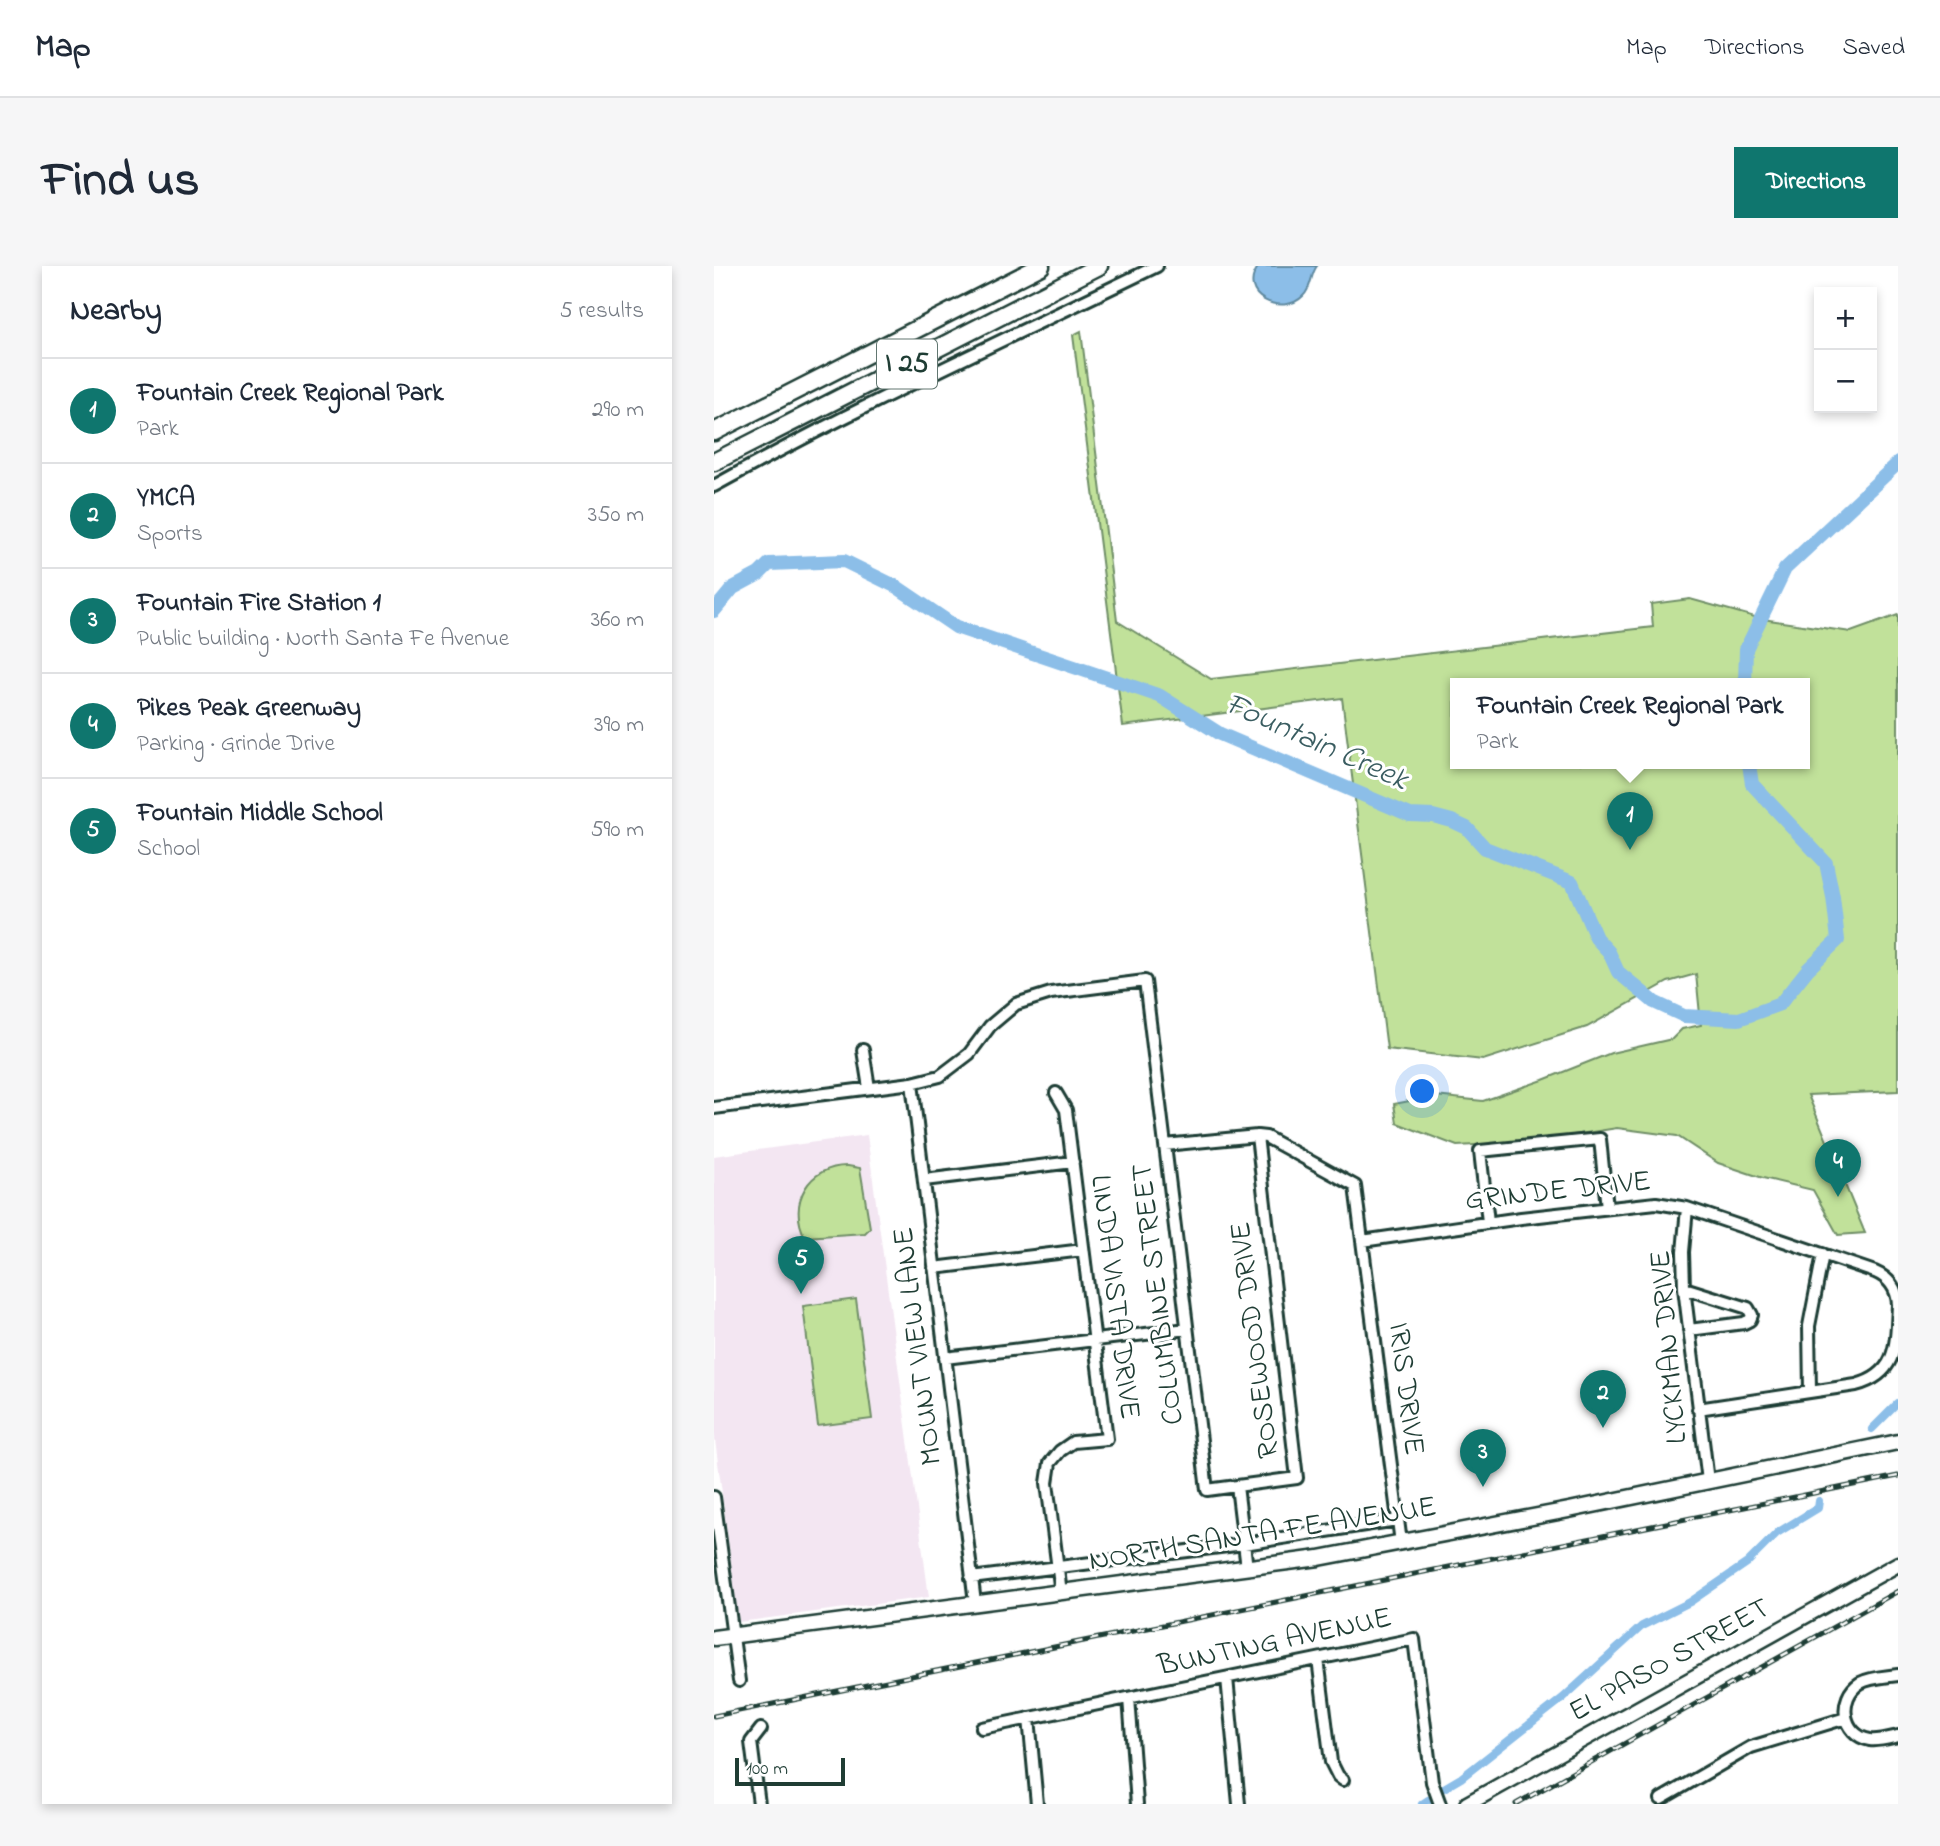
<!DOCTYPE html>
<html lang="en">
<head>
<meta charset="utf-8">
<style>
  body { margin:0; font-family:"Indie Flower",sans-serif; background:#f6f6f7; color:#1f2937 }
  .controls { position:absolute; right:21px; top:21px; display:grid; overflow:hidden; border-radius:0px; box-shadow:0 4px 10px #0003 }
  .controls button { width:63px; height:63px; display:grid; place-items:center; padding:0; border:0; border-bottom:2px solid #e0e1e3; background:#fff; color:#1f2937; font:35px sans-serif }
  .scale { position:absolute; left:21px; bottom:18px; width:110px; box-sizing:border-box; padding-left:7px; border:4px solid #1f3d34; border-top:0; font-size:19px; line-height:24px; white-space:nowrap; color:#1f3d34; -webkit-text-stroke:5px #fff; paint-order:stroke }
  .you { position:absolute; left:709px; top:826px; width:24px; height:24px; margin:-18px; border:5px solid #fff; border-radius:50%; background:#1a73e8; box-shadow:0 0 0 10px #1a73e833 }
  .badge { display:grid; place-items:center; width:46px; height:46px; border-radius:50%; background:#0f766e; color:#fff; font-size:23px; font-weight:700 }
  .pin { position:absolute; translate:-50% -58px; filter:drop-shadow(0 2px 4px #0008) }
  .pin::after { content:''; position:absolute; top:37px; width:24px; height:21px; background:inherit; clip-path:polygon(0 0,100% 0,50% 100%) }
  .popup { position:absolute; left:736px; top:412px; width:360px; height:91px; box-sizing:border-box; display:grid; place-content:center; border-radius:0px; background:#fff; filter:drop-shadow(0 2px 5px #0005); font-size:23px; white-space:nowrap; color:#747a83 }
  .popup b { font-size:26px; color:#1f2937 }
  .popup::after { content:''; position:absolute; left:50%; top:100%; margin-left:-14px; border:14px solid transparent; border-top-color:#fff }
  .list { margin:0; padding:0; list-style:none }
  h2 { display:flex; justify-content:space-between; align-items:center; height:91px; margin:0; padding:0 28px; font-size:30px }
  h2 small { font-size:23px; font-weight:400; color:#747a83 }
  .list li { display:grid; grid-template-columns:46px 1fr auto; gap:21px; align-items:center; box-sizing:border-box; height:105px; padding:0 28px; border-top:2px solid #e0e1e3 }
  .list b { display:block; font-size:26px; white-space:nowrap }
  .list p { margin:0; font-size:23px; white-space:nowrap; color:#747a83 }
  .list em { font-size:23px; font-style:normal; color:#747a83 }
  .map { position:relative; flex:none; width:1184px; height:1538px; overflow:hidden; border-radius:0px }
  header { display:flex; align-items:center; gap:42px; box-sizing:border-box; height:98px; padding:0 35px; background:#fff; border-bottom:2px solid #e0e1e3 }
  header strong { font-size:33px }
  nav { display:flex; gap:38px; margin-inline-start:auto; font-size:24px }
  .intro { display:flex; align-items:center; justify-content:space-between; box-sizing:border-box; height:168px; padding:0 42px }
  h1 { margin:0; font-size:49px }
  .button { padding:18px 32px; border-radius:0px; background:#0f766e; color:#fff; font-size:24px; font-weight:700 }
  main { display:flex; gap:42px; padding:0 42px }
  aside { flex:1; background:#fff; border-radius:0px; box-shadow:0 4px 10px #0003 }
  .map>svg:first-child { display:block }
  .built { fill:#f3e6f2 }
  .green { fill:#c1e19a; stroke:#708f67; stroke-width:2; fill-rule:evenodd }
  .water { fill:#8cbee8; stroke:#608aa0; stroke-width:2 }
  .lines { fill:none; stroke-linecap:round; stroke-linejoin:round }
  .canal { stroke:#8cbee8; stroke-width:8 }
  .river { stroke:#8cbee8; stroke-width:14 }
  .minor-casing { stroke:#1f3d34; stroke-width:16 }
  .major-casing { stroke:#1f3d34; stroke-width:19 }
  .highway-casing { stroke:#1f3d34; stroke-width:21 }
  .minor { stroke:#fff; stroke-width:10 }
  .major { stroke:#fff; stroke-width:14 }
  .highway { stroke:#fff; stroke-width:16 }
  .rail-casing { stroke:#1f3d34; stroke-width:5 }
  .rail { stroke:#fff; stroke-width:2.5; stroke-dasharray:8; stroke-linecap:butt }
  .labels { text-anchor:middle; dominant-baseline:central; stroke-width:6; stroke-linejoin:round; paint-order:stroke }
  .shield { fill:#fff; stroke:#627771; stroke-width:2 }
  .shield-label { font-size:28px; font-weight:bold; fill:#1f3d34 }
  .street-label { font-size:30px; fill:#1f3d34; stroke:#fff }
  .water-label { font-size:32px; font-style:italic; fill:#3a5d61; stroke:#fff }
</style>
</head>
<body>
<header>
<strong>Map</strong>
<nav><a>Map</a><a>Directions</a><a>Saved</a></nav>
</header>
<div class="intro"><h1>Find us</h1><a class="button">Directions</a></div>
<main>
<aside>
<h2>Nearby<small>5 results</small></h2>
<ul class="list">
<li><span class="badge">1</span><div><b>Fountain Creek Regional Park</b><p>Park</p></div><em>290 m</em></li>
<li><span class="badge">2</span><div><b>YMCA</b><p>Sports</p></div><em>350 m</em></li>
<li><span class="badge">3</span><div><b>Fountain Fire Station 1</b><p>Public building · North Santa Fe Avenue</p></div><em>360 m</em></li>
<li><span class="badge">4</span><div><b>Pikes Peak Greenway</b><p>Parking · Grinde Drive</p></div><em>390 m</em></li>
<li><span class="badge">5</span><div><b>Fountain Middle School</b><p>School</p></div><em>590 m</em></li>
</ul>
</aside>
<div class="map">
<svg width="1184" height="1538" viewBox="0 0 1184 1538">
  <rect width="100%" height="100%" fill="#fff"/>
  <filter id="ink" filterUnits="userSpaceOnUse"><feTurbulence type="fractalNoise" baseFrequency=".0143" numOctaves="2"/><feDisplacementMap in="SourceGraphic" scale="14" xChannelSelector="R" yChannelSelector="G"/><feConvolveMatrix kernelMatrix="1 2 1 2 8 2 1 2 1" color-interpolation-filters="sRGB"/></filter>
  <g filter="url(#ink)">
    <path class="built" d="M153,869l62,462 -190,25 -25,-190v-276z"/>
    <path class="green" d="M367,65l36,290 94,58 442,-52 -2,-23 39,-5 72,20 89,13 47,-17v476l-90,4 57,138 -27,2 -25,-45 -50,-12 -45,-15 -41,-27 -60,-8 -87,14 -73,4 -60,-23 -3,-19 41,-8 48,5 60,-21 68,-27 61,-14 10,-10 19,-4 -5,-51 -28,8 -81,45 -104,33 -96,-11 -45,-351 -219,28 -50,-391zM741,418h350v80h-350z
      M134,900l12,2 10,60 -5,5 -60,4c-18,-34 4,-72 43,-71z
      M142,1033l16,120 -54,7 -15,-120z"/>
    <path class="water" d="M545,0h58c-7,9 -5,22 -14,30 -20,21 -68,0 -44,-30z"/>
    <g class="lines">
      <path class="canal" d="M1158,1163l26,-26
        M730,1522l17,-10 102,-80 79,-72 48,-24 57,-39 30,-30 41,-25 1,-7
        M708,1538l6,-4"/>
      <path class="river" d="M0,345l19,-23 26,-14 10,-10 75,-3 53,26 59,40 204,69 60,38 190,81 23,1 19,5 15,7 18,20 87,34 24,56 13,14 9,20 36,30 30,14 55,3 41,-15 28,-35 30,-29 -5,-43 -7,-34 -74,-79 -3,-20
        M1031,418l1,-35 39,-80 113,-106"/>
      <defs>
        <path id="minor" d="M0,220c144,-80 295,-148 443,-220
          M149,784l6,38
          M198,817l63,520
          M342,827l10,17 41,329 -34,3 -13,9 -10,12 -3,20 14,110
          M0,842l198,-25 28,-7 29,-22 21,-28 26,-22 35,-11 94,-12 62,509 90,-12 -40,-342
          M451,879l92,-9 9,1 89,49 46,357
          M210,914l149,-18
          M973,942l-4,44 1,36 24,193
          M774,956l-8,-71 120,-12 7,69
          M648,975l159,-23 135,-15 31,5 188,64c14,6 22,17 23,32
          M220,1002l149,-18
          M970,1022l64,20 4,7 -2,5 -6,3 -55,7
          M231,1092l242,-29
          M1096,1125l-1,-65 14,-72
          M984,1143l158,-24c42,-11 40,-41 42,-80
          M523,1220l10,82
          M0,1231l25,184
          M257,1312l273,-34 153,-24
          M604,1393l13,103 7,14 5,4
          M1184,1409c-13,2 -27,2 -38,8 -23,15 -18,52 10,57 9,1 19,-2 28,-4
          M513,1412l12,126
          M415,1432l8,106
          M315,1452l8,86
          M268,1462l432,-89 18,143 8,22
          M947,1533l90,-52 95,-29
          M45,1538l-8,-62 10,-13"/>
        <path id="major" d="M0,1372l605,-80 250,-48 329,-68
          M753,1538l431,-240"/>
        <path id="highway" d="M0,166l327,-166
          M0,196l385,-196"/>
      </defs>
      <use href="#minor" class="minor-casing"/>
      <use href="#major" class="major-casing"/>
      <use href="#highway" class="highway-casing"/>
      <use href="#minor" class="minor"/>
      <use href="#major" class="major"/>
      <use href="#highway" class="highway"/>
      <defs>
        <path id="rail" d="M0,1450l1184,-240
          M802,1538l382,-213"/>
      </defs>
      <use href="#rail" class="rail-casing"/>
      <use href="#rail" class="rail"/>
    </g>
  </g>
  <g class="labels">
    <rect class="shield" x="163" y="73.5" width="60" height="49" rx="5"/>
    <g class="shield-label">
      <text x="193" y="98">I 25</text>
    </g>
    <g class="street-label">
      <text transform="translate(844 926) rotate(-6)">GRINDE DRIVE</text>
      <text transform="translate(445 1028) rotate(-97)">COLUMBINE STREET</text>
      <text transform="translate(400 1031) rotate(83)">LINDA VISTA DRIVE</text>
      <text transform="translate(542 1074) rotate(-97)">ROSEWOOD DRIVE</text>
      <text transform="translate(205 1080) rotate(-97)">MOUNT VIEW LANE</text>
      <text transform="translate(956 1081) rotate(-95)">LYCKMAN DRIVE</text>
      <text transform="translate(691 1123) rotate(83)">IRIS DRIVE</text>
      <text transform="translate(549 1269) rotate(-9)">NORTH SANTA FE AVENUE</text>
      <text transform="translate(561 1377) rotate(-12)">BUNTING AVENUE</text>
      <text transform="translate(956 1395) rotate(-29)">EL PASO STREET</text>
    </g>
    <g class="water-label">
      <text transform="translate(602 477) rotate(24)">Fountain Creek</text>
    </g>
  </g>
</svg>
<div class="controls">
<button>+</button>
<button>−</button>
</div>
<div class="scale">100 m</div>
<div class="you"></div>
<div class="pin badge" style="left:916px;top:584px">1</div>
<div class="popup"><b>Fountain Creek Regional Park</b>Park</div>
<div class="pin badge" style="left:889px;top:1162px">2</div>
<div class="pin badge" style="left:769px;top:1221px">3</div>
<div class="pin badge" style="left:1124px;top:931px">4</div>
<div class="pin badge" style="left:87px;top:1028px">5</div>
</div>
</main>
</body>
</html>
